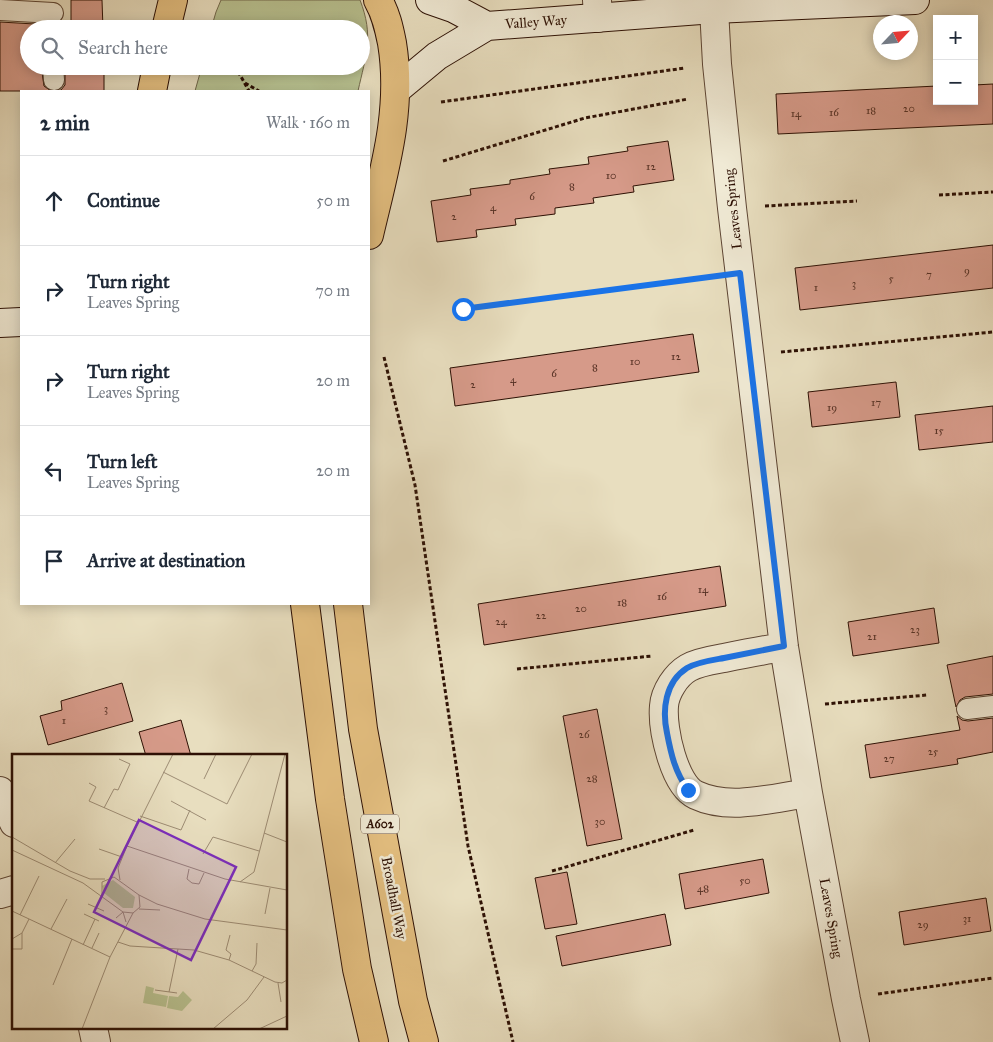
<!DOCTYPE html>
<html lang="en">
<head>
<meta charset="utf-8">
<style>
  body { margin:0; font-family:"IM FELL Great Primer",serif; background:#f2f2f3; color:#1f2937 }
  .controls { position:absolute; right:15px; top:15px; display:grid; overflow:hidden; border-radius:0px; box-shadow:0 2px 12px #0003 }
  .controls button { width:45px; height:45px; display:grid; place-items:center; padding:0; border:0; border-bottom:1px solid #e0e1e3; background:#fff; color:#1f2937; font:25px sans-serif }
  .compass { position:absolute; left:873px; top:15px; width:45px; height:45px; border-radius:50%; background:#fff; box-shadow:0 2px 12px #0003; rotate:64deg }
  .stop { position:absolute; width:15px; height:15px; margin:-11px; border:4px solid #1a73e8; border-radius:50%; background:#fff }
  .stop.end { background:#1a73e8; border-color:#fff; box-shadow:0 1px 5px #0008 }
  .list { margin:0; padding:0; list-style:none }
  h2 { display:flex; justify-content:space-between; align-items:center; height:65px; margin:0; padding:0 20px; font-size:21px }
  h2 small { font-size:16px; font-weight:400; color:#747a83 }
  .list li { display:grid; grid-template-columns:32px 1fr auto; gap:15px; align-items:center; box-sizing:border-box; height:90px; padding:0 20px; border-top:1px solid #e0e1e3 }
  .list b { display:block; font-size:19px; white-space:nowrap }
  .list p { margin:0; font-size:16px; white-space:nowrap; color:#747a83 }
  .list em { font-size:16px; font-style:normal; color:#747a83 }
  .icon { flex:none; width:28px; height:28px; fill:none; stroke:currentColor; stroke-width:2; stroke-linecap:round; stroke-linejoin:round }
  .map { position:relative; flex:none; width:993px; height:1042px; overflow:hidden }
  .search { position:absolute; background:#fff; box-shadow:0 2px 12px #0003; left:20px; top:20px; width:350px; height:55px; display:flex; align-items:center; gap:12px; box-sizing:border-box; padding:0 18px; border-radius:28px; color:#747a83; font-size:19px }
  .panel { position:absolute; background:#fff; box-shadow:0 2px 12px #0003; left:20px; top:90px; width:350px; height:515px; border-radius:0px }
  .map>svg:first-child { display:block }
  .green { fill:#b8c190; stroke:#72684a }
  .building { fill:#d69a89; stroke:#2d1004 }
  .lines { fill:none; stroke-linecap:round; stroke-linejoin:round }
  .lane-casing { stroke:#5c4433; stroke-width:22 }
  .street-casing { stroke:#5c4433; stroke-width:30 }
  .secondary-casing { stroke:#2d1004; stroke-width:30 }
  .highway-casing { stroke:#2d1004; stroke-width:30 }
  .path { stroke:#2d1004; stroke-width:3; stroke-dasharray:4 2.5; stroke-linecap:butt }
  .lane { stroke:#f0ead5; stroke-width:20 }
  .street { stroke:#f0ead5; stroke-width:28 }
  .secondary { stroke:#f0ead5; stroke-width:28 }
  .highway { stroke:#e4bf80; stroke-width:28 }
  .route { stroke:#1a73e8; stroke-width:6 }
  .labels { text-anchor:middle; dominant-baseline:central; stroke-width:5; stroke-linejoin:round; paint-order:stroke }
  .number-label { font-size:11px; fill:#573225 }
  .shield { fill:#f0ead5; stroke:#685143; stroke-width:1 }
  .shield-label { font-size:12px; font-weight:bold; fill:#2d1004 }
  .street-label { font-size:14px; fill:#2d1004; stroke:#f0ead5 }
  .inset-road { fill:none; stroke:#9d8c74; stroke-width:1 }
  .view { fill:#7b2cbf; fill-opacity:0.15; stroke:#7b2cbf; stroke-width:2.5 }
  .inset-edge { fill:none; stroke:#2d1004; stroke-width:2.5 }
</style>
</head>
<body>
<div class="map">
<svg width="993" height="1042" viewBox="0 0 993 1042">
  <rect width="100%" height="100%" fill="#e8debf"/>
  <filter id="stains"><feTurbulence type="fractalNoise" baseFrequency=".004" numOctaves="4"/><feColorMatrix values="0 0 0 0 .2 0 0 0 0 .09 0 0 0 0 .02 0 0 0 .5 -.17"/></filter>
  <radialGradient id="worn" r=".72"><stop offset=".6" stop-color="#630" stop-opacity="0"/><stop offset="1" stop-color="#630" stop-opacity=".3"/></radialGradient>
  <path class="green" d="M221,0h139c14,36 6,55 -2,91h-163l7,-25h159v-37h-150l5,-17z"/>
  <path class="building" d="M71,0h31l1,29h-74v37h12l3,20 7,5h-51v-69l52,3 9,-4h10z
    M65,66h39v25h-47l4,-1 4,-5z
    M993,84v40l-215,10 -2,-40 161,-8v15h37v-16z
    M668,141l6,39 -41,6 1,6 -41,6 1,5 -39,5v6l-40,5 1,6 -40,5 1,7 -40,5 -6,-41 40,-6 -1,-6 40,-5v-4l40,-6 -1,-5 40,-5 -1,-7 40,-6 -1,-4z
    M993,245v43l-193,22 -5,-42z
    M693,334l6,38 -244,34 -5,-38z
    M896,382l4,35 -88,10 -4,-35z
    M993,406v36l-74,8 -4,-35z
    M720,566l6,40 -242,39 -6,-41z
    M934,608l5,35 -86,13 -5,-34z
    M993,656v38l-28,3 -5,3 -4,7 -9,-42z
    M122,683l11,38 -85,24 -8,-29 22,-6 -1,-9z
    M597,709l25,130 -35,7 -24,-130z
    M957,716l5,4 6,1 25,-3v34l-36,7 1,5 -88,14 -5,-33 95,-15z
    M181,720l10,36h-45l-7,-24z
    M763,859l6,34 -84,16 -6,-35z
    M567,872l10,52 -32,5 -10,-51z
    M986,898l5,33 -87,14 -5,-33z
    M665,914l6,31 -109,21 -6,-30z"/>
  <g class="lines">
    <defs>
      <path id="lane" d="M0,10l53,3
        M53,66l1,14
        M967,709l26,-3"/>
      <path id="street" d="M597,0l1,18
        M714,9l3,55 15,144 52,439 24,146 38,206 9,43
        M784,647c-20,3 -40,7 -60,11 -11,2 -26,4 -36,10 -12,7 -23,24 -24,38 -2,23 10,79 32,89 34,16 76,3 112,-2
        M0,791l14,32
        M0,894l14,-4
        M93,1028l3,14"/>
      <path id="secondary" d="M430,0l23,8 34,18
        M396,90l41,-34 50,-30 227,-17 201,-9
        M0,323l21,-1"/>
      <path id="highway" d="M166,29l7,-29
        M152,91l5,-25
        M369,235c15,-64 34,-125 23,-192 -3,-15 -6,-29 -14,-43
        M305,604l25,195 27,170 17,73
        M348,604l15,125 50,272 11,41"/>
    </defs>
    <use href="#lane" class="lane-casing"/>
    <use href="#street" class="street-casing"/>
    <use href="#secondary" class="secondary-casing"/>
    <use href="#highway" class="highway-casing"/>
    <path class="path" d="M235,66l14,25
      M245,83l14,8
      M441,102l244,-34
      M443,161l142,-43 103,-19
      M939,195l54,-3
      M765,206l92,-5
      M463,309l244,-32
      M781,352l212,-20
      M384,357l31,128 53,361 45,196
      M517,669l135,-13
      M825,704l102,-9
      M552,871l142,-41
      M878,994l115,-16"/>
    <use href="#lane" class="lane"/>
    <use href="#street" class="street"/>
    <use href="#secondary" class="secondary"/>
    <use href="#highway" class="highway"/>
  </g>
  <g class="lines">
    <path class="route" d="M463,309l277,-36 44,373c-20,4 -40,8 -60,12 -11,2 -27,4 -37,10 -22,14 -25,42 -20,65 4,21 8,39 21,57"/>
  </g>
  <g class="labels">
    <g class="number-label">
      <text x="909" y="108">20</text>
      <text x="871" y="110">18</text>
      <text x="834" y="112">16</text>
      <text x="796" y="113">14</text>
      <text x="651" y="166">12</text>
      <text x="611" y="175">10</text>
      <text x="572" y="186">8</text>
      <text x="532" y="196">6</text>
      <text x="493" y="207">4</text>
      <text x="454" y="216">2</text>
      <text x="967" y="270">9</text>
      <text x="929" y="274">7</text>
      <text x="891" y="278">5</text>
      <text x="854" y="283">3</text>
      <text x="816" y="287">1</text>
      <text x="676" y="356">12</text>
      <text x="635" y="361">10</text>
      <text x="595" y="367">8</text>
      <text x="554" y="373">6</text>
      <text x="513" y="379">4</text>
      <text x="473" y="384">2</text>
      <text x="876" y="402">17</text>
      <text x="832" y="407">19</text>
      <text x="939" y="430">15</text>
      <text x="703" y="589">14</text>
      <text x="662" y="596">16</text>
      <text x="622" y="602">18</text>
      <text x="581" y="608">20</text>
      <text x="541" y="615">22</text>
      <text x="501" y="621">24</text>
      <text x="915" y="629">23</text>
      <text x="872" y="636">21</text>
      <text x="106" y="708">3</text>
      <text x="64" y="720">1</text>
      <text x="584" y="734">26</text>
      <text x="933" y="751">25</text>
      <text x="889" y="758">27</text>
      <text x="592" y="778">28</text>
      <text x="600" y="821">30</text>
      <text x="745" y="880">50</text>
      <text x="703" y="888">48</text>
      <text x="967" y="918">31</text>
      <text x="923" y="924">29</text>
    </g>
    <rect class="shield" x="361" y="814.5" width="38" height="19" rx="4"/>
    <g class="shield-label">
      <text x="380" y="824">A602</text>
    </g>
    <g class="street-label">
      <text transform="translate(536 22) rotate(-4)">Valley Way</text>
      <text transform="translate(733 209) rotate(-96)">Leaves Spring</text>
      <text transform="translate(394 898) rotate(79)">Broadhall Way</text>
      <text transform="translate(831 918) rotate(80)">Leaves Spring</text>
    </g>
  </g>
  <g transform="translate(12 754)">
    <rect width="275" height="275" fill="#e8debf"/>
    <path d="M101,126l22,17 -2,11h-10l-19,-15 -2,-7zM134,232l8,2 -1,5 15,3 -2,11 -23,-4zM171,237l9,9 -10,11 -15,-3 2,-12 9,1z" fill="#b8c190"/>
    <path class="inset-road" d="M151,18l64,32 25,-50M192,25l12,-25M77,29l7,4 -7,14 48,21M159,47l35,19M92,54l10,-19 4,1 12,-26 -11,-5M128,62l41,14 9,-20M252,79l23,9M0,83l58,34 20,8h15M115,92l98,33 62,11M87,95l23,8M0,96l71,33 40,29 10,1 7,-6 -1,-12 -25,-18 -12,5v15M191,100l10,-17 46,14M43,109l20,-24M177,115l-2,10 5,4 7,1 5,-11M108,126l-2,-12 9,-22 46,-92M228,128l14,-10 31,-118M127,141l18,9 48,15 82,11M76,150l16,7M127,155l21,1M0,157l98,46M72,160l15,7M253,160l5,-26M8,161l19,-39M104,164l7,-6 3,10M39,175l16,-30M0,185l10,-6 7,-14M106,188l12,4 64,4 35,10 46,22 7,1 5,-3M71,191l12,-26M80,194l7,-15M0,195h10v-16M217,206l2,-6 -5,-4 4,-15M240,217l4,-7 1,-21M266,229l3,19M41,231l19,-46M143,236l22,3M157,238l9,-43M70,275l28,-72 23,-44M201,275l34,-29 17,-23M247,275l28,-13"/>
    <path class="view" d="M127,66l97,47 -45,93 -97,-48z"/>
    <rect width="275" height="275" class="inset-edge"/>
  </g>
  <rect width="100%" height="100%" filter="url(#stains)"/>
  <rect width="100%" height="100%" fill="url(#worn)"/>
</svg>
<div class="controls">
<button>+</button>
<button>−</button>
</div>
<svg class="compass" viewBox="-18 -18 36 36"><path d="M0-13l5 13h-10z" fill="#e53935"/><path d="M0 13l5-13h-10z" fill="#747a83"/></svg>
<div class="stop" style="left:463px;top:309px"></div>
<div class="stop end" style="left:688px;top:790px"></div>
<div class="search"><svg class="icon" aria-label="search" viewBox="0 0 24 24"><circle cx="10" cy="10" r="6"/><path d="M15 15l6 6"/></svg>Search here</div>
<section class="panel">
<h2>2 min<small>Walk · 160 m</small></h2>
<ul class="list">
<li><svg class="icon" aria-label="ahead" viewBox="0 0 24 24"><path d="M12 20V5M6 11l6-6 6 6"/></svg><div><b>Continue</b></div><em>50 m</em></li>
<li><svg class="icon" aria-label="right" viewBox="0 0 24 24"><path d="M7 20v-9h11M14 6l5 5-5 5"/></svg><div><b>Turn right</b><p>Leaves Spring</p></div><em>70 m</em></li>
<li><svg class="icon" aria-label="right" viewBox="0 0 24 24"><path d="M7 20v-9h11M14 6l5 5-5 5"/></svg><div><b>Turn right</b><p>Leaves Spring</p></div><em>20 m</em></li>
<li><svg class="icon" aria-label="left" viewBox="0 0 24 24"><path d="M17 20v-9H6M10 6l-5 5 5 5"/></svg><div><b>Turn left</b><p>Leaves Spring</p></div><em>20 m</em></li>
<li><svg class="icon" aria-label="arrive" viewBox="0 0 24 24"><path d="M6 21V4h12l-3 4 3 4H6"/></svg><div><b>Arrive at destination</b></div></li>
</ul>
</section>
</div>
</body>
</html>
